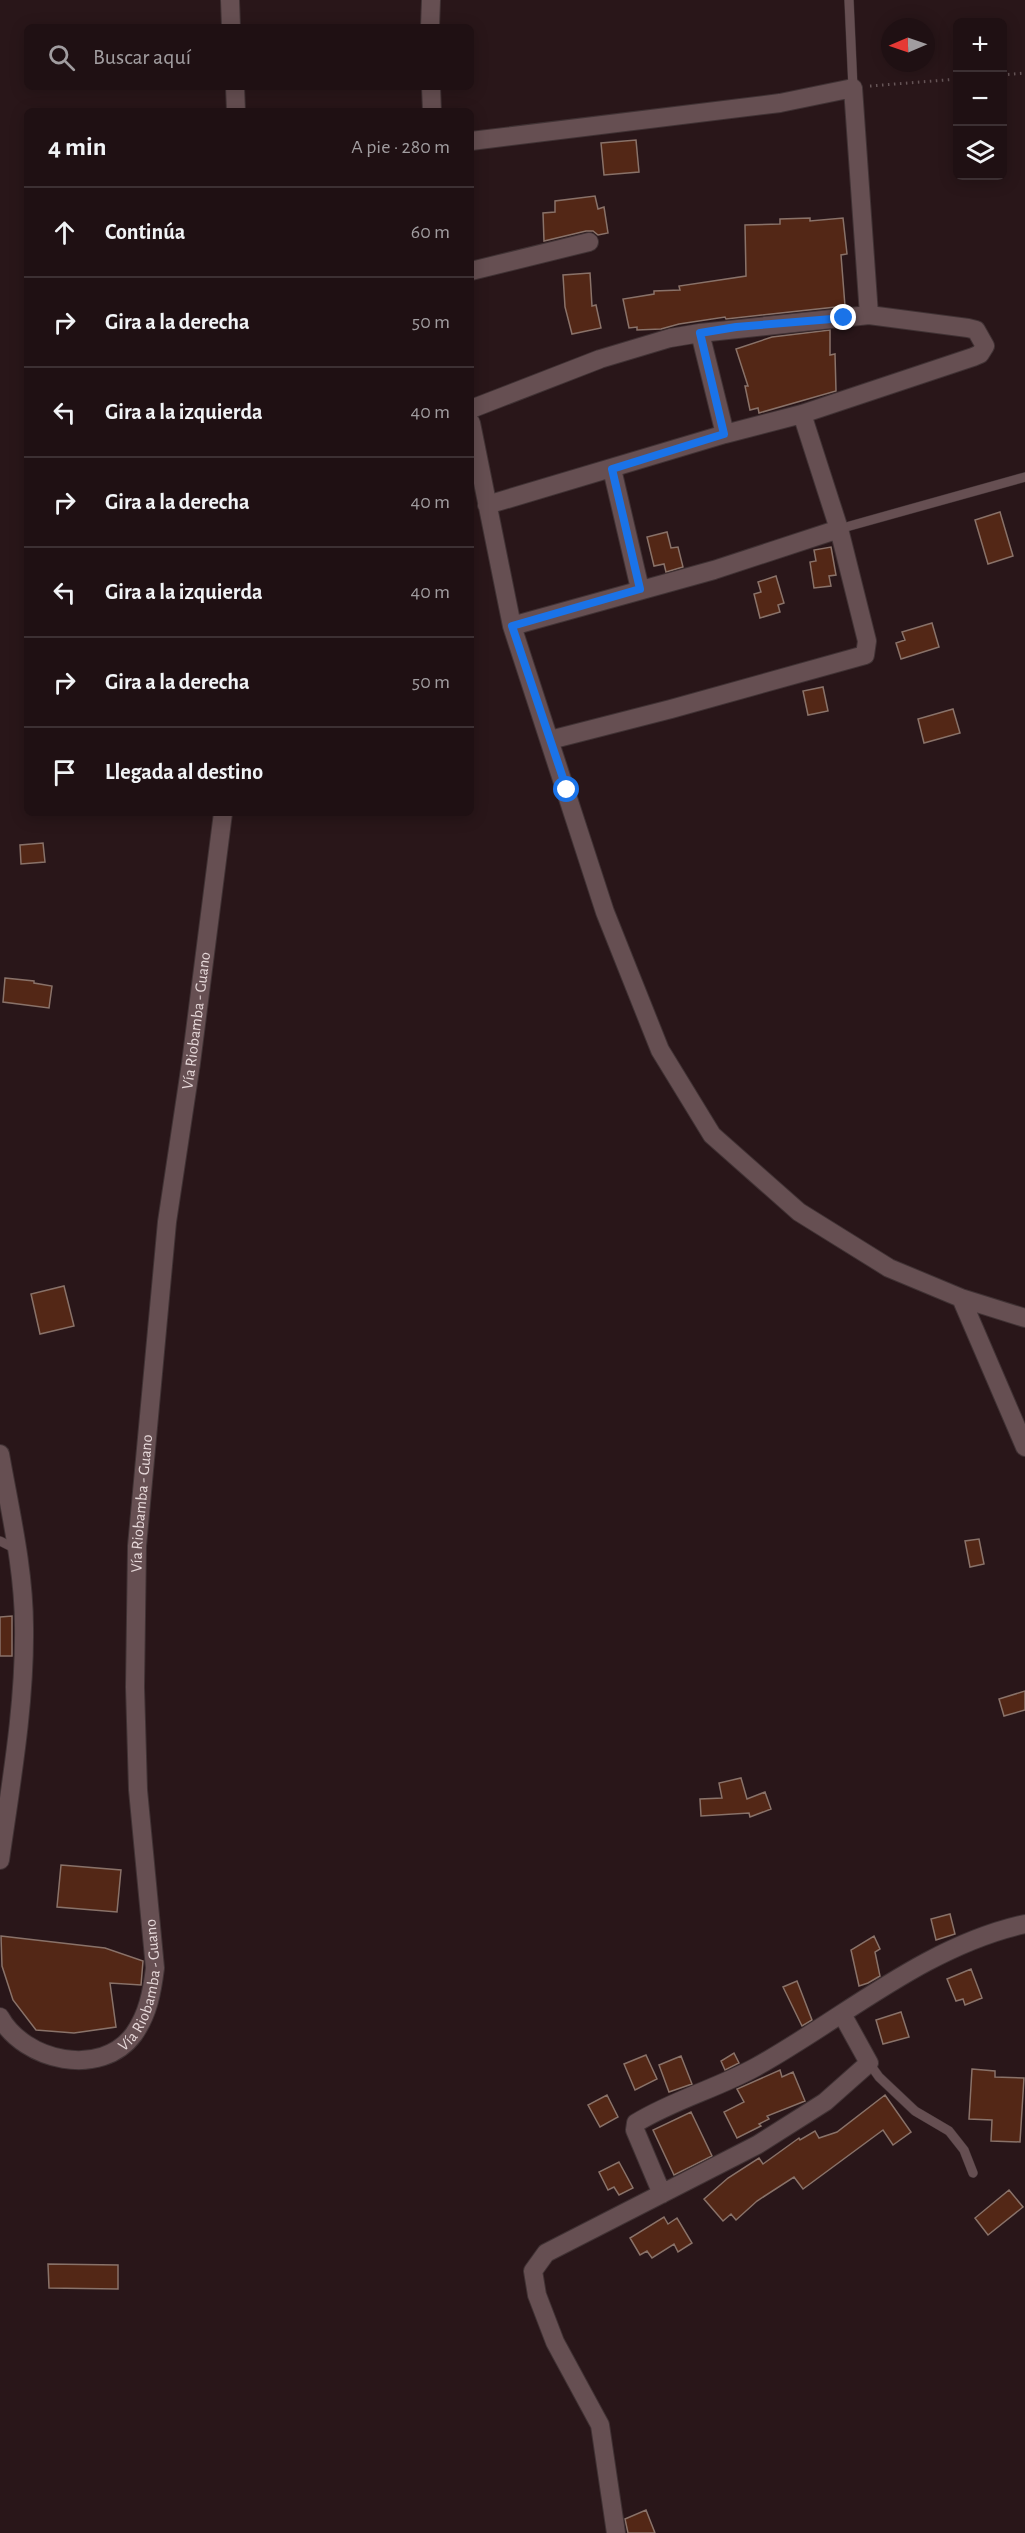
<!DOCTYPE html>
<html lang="es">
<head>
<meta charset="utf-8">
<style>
  body { margin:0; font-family:"Alegreya Sans",sans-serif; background:#2c1e21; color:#f1f3f6 }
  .controls { position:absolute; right:18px; top:18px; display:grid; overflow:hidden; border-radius:9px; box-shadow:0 3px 15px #0003 }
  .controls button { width:54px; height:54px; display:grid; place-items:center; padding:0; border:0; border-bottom:2px solid #3c3033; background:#1f1013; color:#f1f3f6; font:30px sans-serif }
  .compass { position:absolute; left:881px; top:18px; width:54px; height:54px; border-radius:50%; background:#1f1013; box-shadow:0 3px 15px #0003; rotate:268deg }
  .stop { position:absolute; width:18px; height:18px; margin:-14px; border:4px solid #1a73e8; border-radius:50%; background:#fff }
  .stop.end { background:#1a73e8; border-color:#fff; box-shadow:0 2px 6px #0008 }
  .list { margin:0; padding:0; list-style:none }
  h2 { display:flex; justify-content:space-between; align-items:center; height:78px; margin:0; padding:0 24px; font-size:26px }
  h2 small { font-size:20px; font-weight:400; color:#a19da0 }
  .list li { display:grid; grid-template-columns:39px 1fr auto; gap:18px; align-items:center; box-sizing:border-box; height:90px; padding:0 24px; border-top:2px solid #3c3033 }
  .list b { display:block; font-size:22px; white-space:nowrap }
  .list em { font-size:20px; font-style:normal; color:#a19da0 }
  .icon { flex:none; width:33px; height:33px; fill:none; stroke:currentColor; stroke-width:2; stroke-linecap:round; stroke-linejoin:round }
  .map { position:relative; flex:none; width:1025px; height:2533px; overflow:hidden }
  .search { position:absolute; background:#1f1013; box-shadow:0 3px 15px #0003; left:24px; top:24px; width:450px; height:66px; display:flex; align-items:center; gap:15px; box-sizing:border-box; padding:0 21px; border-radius:9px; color:#a19da0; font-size:22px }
  .panel { position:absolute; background:#1f1013; box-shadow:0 3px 15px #0003; left:24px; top:108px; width:450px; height:708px; border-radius:9px }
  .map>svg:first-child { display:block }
  .building { fill:#532716; stroke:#897269; stroke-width:1.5 }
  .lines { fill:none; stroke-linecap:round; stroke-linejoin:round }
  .lane-casing { stroke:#403234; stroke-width:10 }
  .street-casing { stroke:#403234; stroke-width:20 }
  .secondary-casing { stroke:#403234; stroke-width:20 }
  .path { stroke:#665557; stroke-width:3; stroke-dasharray:1.5 4.5; stroke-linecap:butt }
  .lane { stroke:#664f52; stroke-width:9 }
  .street { stroke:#664f52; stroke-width:18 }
  .secondary { stroke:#664f52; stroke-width:18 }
  .route { stroke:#1a73e8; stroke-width:8 }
  .labels { text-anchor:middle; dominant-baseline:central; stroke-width:4.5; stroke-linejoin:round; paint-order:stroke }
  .street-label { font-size:16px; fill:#e7d9da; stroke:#1f0d10 }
</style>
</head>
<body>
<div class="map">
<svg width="1025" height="2533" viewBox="0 0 1025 2533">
  <rect width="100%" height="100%" fill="#291619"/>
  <path class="building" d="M636,140l3,32 -35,3 -3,-32z
    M595,196l3,13 6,-2 4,26 -10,2 -5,-4h-7l-42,10 -1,-28 12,-1v-11z
    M810,218v3l33,-3 4,36 -6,1 4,51 -119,13 -1,-2 -46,7 -18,5 -24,1v-3l-8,1 -6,-29 31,-5v-3l26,-1 -1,-4 67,-10 -1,-51 35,-1v-5z
    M590,273l2,33 4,-1 5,23 -29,6 -7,-27 -2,-32z
    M830,330v25l5,-1 1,37 -77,22 -1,-5 -8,2 -5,-24h3l-12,-37 36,-12z
    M1000,512l13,44 -25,8 -13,-44z
    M667,532l4,16 7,-1 5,20 -17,5 -2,-8 -10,2 -7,-29z
    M831,547l5,28 -7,1 2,10 -17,2 -4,-26 6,-1 -2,-11z
    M776,576l8,27 -6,2 2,7 -20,6 -6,-24 7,-2 -3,-10z
    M932,623l7,24 -38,12 -5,-16 9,-3 -3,-8z
    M823,687l5,24 -20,4 -5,-24z
    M953,709l7,24 -36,10 -6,-24z
    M43,843l2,19 -24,2 -1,-19z
    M5,978l29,3v2l18,3 -3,22 -46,-6z
    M64,1286l10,40 -34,8 -9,-40z
    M979,1539l5,25 -14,3 -5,-26z
    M12,1616v40h-12v-39z
    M1025,1691v19l-21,6 -5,-17z
    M741,1778l6,21 18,-7 6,17 -21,8 -1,-4 -48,3 -1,-17 22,-1 -3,-15z
    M61,1865l60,5 -4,42 -60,-5z
    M950,1914l5,20 -19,6 -5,-21z
    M1,1936l104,12 38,13 -2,24 -31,-2 6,44 -42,6 -38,-3 -23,-30 -11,-34z
    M874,1936l6,13 -5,3 5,24 -12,7 -9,3 -8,-36z
    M971,1969l11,29 -17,7 -2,-6 -7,2 -9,-22z
    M797,1981l15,39 -10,6 -19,-39z
    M901,2012l8,25 -26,7 -7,-24z
    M734,2053l5,10 -14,7 -4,-9z
    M646,2055l11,24 -22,11 -11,-26z
    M681,2056l11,28 -23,8 -10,-27z
    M972,2069l23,2v6l29,1 -4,64 -29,-1 1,-21 -23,-1z
    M780,2070l2,7 11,-5 12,29 -38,15 2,3 -10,5 2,2 -24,12 -13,-26 20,-10 -7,-13z
    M607,2095l11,22 -18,10 -12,-22z
    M885,2095l26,37 -18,13 -10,-15 -80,59 -9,-12 -37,24 -21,19 -5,-6 -8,7 -19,-22 24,-21 31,-20 4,6 36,-26 1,2 15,-9 4,7 18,-6z
    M691,2112l21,44 -38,19 -21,-45z
    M619,2162l14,26 -14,7 -5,-8 -6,3 -9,-18z
    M1009,2190l14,17 -35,28 -13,-17z
    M664,2217l4,7 9,-6 15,25 -14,9 -4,-8 -22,14 -5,-7 -7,4 -10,-17z
    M48,2264l70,1v24l-69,-1z
    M646,2510l9,23h-27l-3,-14z"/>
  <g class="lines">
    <defs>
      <path id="lane" d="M849,0l4,88
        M839,529l186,-52
        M0,1541l16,8
        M869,2063l10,14 36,34 34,20 15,19 9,23"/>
      <path id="street" d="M430,27l1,-27
        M431,87l1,24
        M471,141l309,-38 73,-15 16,227
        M471,271l118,-29
        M700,333l25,101
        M471,409l129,-50 70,-21 30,-5 169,-18 99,13 8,2 9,16 -5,8 -7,3 -171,57 -77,20 -238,71
        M471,423l41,203 93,286 55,138 52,85 87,77 90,56 72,30 64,20
        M612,469l28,120
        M512,626l202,-56 125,-41
        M550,740l121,-31 194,-54 2,-14 -28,-112 -37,-115
        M961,1298l64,149
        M662,2194l-27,-64 1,-7c37,-23 82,-35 120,-56 88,-49 169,-121 269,-143
        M616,2533l-16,-108 -45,-83 -18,-47 -4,-24 13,-18 211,-108 68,-43 44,-39 -27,-49"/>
      <g id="secondary">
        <path d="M230,0l1,27"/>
        <path d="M235,87l1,24"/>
        <path d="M0,1454c10,57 24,115 24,173 1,78 -13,156 -24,233"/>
        <path id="s1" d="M0,2017c24,44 101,62 134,17 14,-20 18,-42 21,-66l-17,-178 -3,-103 2,-141 30,-324 24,-159 32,-250"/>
      </g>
    </defs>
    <use href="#lane" class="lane-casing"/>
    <use href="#street" class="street-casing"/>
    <use href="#secondary" class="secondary-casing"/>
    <path class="path" d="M1002,75l23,-2
      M870,86l88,-7"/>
    <use href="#lane" class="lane"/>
    <use href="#street" class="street"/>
    <use href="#secondary" class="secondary"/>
  </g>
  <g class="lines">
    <path class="route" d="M567,790l-55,-164 128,-37 -28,-120 112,-35 -24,-101 36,-6 108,-9"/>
  </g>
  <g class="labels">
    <g class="street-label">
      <text stroke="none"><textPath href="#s1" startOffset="1179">Vía Riobamba - Guano</textPath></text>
      <text stroke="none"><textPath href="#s1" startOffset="693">Vía Riobamba - Guano</textPath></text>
      <text stroke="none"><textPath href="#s1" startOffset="207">Vía Riobamba - Guano</textPath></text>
    </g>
  </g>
</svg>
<div class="controls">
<button>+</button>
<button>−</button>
<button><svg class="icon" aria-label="layers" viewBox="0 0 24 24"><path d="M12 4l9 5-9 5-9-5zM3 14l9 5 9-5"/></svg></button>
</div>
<svg class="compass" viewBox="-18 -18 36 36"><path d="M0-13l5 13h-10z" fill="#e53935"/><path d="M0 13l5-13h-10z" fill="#a19da0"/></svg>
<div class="stop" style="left:567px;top:790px"></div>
<div class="stop end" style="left:844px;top:318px"></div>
<div class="search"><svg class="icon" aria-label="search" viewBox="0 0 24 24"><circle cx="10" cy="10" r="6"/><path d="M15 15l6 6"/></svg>Buscar aquí</div>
<section class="panel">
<h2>4 min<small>A pie · 280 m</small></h2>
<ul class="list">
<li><svg class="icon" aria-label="ahead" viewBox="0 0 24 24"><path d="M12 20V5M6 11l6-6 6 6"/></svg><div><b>Continúa</b></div><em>60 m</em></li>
<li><svg class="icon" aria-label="right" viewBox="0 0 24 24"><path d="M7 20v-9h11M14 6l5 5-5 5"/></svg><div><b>Gira a la derecha</b></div><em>50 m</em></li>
<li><svg class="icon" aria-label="left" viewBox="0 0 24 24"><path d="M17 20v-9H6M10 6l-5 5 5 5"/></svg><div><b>Gira a la izquierda</b></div><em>40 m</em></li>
<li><svg class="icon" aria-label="right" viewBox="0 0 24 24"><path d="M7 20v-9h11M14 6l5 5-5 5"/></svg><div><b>Gira a la derecha</b></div><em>40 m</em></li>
<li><svg class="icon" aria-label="left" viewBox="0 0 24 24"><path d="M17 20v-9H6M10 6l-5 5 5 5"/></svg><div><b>Gira a la izquierda</b></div><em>40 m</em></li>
<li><svg class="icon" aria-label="right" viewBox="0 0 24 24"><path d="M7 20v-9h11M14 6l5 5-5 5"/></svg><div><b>Gira a la derecha</b></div><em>50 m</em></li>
<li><svg class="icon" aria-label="arrive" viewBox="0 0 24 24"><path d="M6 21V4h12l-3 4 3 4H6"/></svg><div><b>Llegada al destino</b></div></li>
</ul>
</section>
</div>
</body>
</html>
